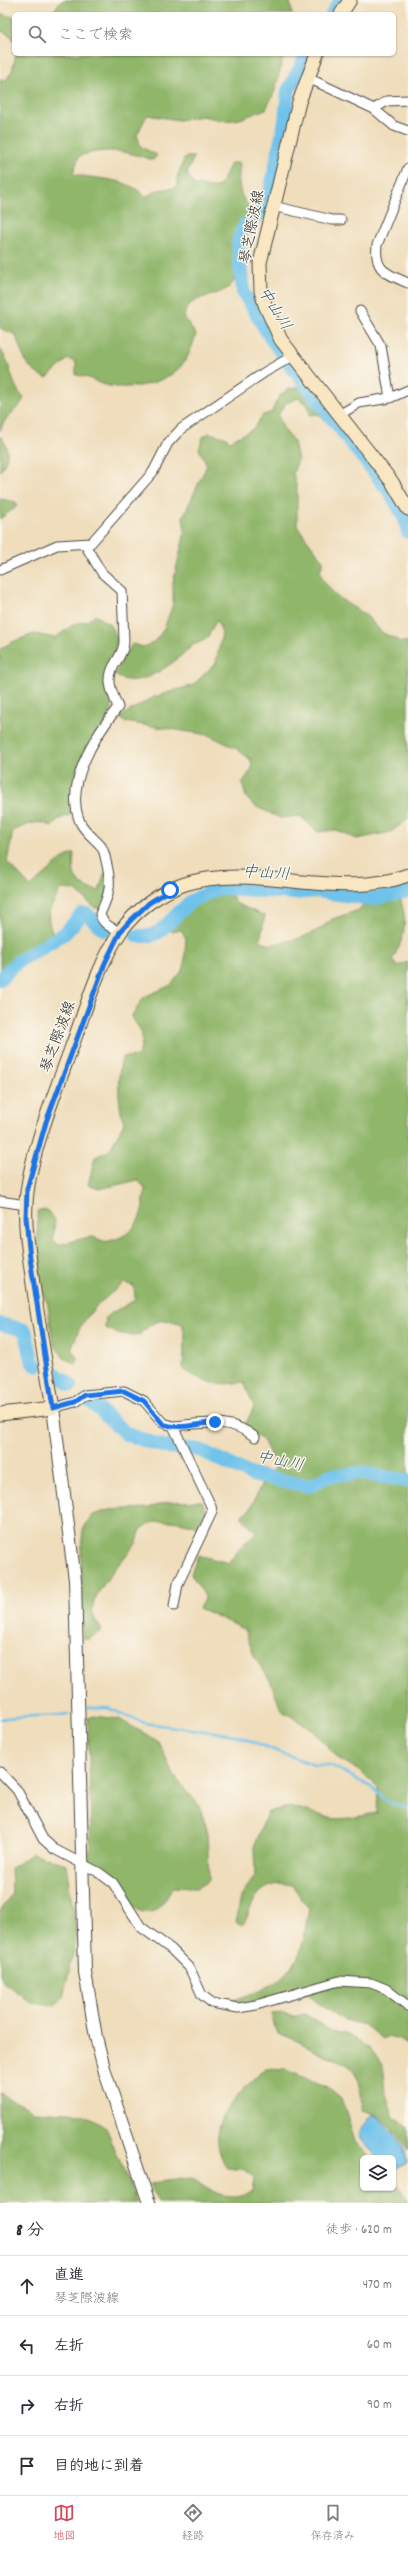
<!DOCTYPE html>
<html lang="ja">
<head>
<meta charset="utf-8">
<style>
  body { margin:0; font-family:Dekko,"Klee One",sans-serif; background:#f2f2f3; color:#2b2b33 }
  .controls { position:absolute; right:12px; bottom:12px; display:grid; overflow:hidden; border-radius:6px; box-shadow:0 1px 3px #0004 }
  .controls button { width:36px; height:36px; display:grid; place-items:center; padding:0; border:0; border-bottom:1px solid #e1e1e2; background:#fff; color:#2b2b33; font:20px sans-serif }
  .stop { position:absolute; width:12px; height:12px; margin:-9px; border:3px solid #1a73e8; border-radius:50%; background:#fff }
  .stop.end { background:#1a73e8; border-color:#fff; box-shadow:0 1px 4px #0008 }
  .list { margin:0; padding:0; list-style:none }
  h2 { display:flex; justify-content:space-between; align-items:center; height:52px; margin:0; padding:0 16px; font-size:17px }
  h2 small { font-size:13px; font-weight:400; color:#7c7c81 }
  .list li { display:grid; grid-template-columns:26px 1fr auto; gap:12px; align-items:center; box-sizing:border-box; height:60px; padding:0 16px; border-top:1px solid #e1e1e2 }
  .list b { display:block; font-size:15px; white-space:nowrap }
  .list p { margin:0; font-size:13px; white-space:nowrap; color:#7c7c81 }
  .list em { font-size:13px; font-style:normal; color:#7c7c81 }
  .icon { flex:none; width:22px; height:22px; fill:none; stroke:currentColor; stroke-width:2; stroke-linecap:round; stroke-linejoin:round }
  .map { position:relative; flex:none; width:408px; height:2203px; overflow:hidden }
  .search { position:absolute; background:#fff; box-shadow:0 1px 3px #0004; left:12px; right:12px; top:12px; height:44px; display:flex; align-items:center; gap:10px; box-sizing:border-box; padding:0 14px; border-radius:6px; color:#7c7c81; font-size:15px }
  .sheet { height:292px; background:#fff }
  nav { display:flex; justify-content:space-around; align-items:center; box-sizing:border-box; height:56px; border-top:1px solid #e1e1e2; background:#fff; font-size:11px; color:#7c7c81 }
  nav a { display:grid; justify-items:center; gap:2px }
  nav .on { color:#d1495b }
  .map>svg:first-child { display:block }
  .forest { fill:#90b66b; stroke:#5e704b }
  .water { fill:#6fc2eb; stroke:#4d768b }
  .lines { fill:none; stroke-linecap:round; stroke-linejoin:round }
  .stream { stroke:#6fc2eb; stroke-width:2.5 }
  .river { stroke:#6fc2eb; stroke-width:14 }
  .minor-casing { stroke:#484641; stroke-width:11 }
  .tertiary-casing { stroke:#484641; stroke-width:14 }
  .secondary-casing { stroke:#484641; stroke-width:15 }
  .minor { stroke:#fff; stroke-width:9 }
  .tertiary { stroke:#fff; stroke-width:12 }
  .secondary { stroke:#f9e7c3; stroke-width:13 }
  .route { stroke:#1a73e8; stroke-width:5 }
  .labels { text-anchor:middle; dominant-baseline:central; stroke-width:3; stroke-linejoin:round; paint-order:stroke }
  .street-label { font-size:15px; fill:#2b2b2b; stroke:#fbf7ec }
  .water-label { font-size:16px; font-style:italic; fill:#3f5865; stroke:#fbf7ec }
</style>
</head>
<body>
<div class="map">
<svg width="408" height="2203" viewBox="0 0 408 2203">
  <rect width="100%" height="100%" fill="#fbf7ec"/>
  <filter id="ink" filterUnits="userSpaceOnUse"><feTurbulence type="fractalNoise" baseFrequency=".025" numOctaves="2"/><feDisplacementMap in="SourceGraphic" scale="8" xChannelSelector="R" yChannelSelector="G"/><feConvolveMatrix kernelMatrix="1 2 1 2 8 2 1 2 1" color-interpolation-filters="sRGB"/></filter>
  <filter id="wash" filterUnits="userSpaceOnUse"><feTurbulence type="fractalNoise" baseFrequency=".012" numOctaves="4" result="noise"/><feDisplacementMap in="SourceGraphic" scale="16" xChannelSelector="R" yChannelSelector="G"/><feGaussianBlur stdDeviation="0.9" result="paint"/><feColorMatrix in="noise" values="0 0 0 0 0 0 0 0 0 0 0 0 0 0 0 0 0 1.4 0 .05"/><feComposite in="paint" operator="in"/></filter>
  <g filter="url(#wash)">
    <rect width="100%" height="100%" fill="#efddbb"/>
    <path class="forest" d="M64,0h226l2,14h-240l7,-11z
      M0,14l14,3v24l-3,-5 -11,-6z
      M16,54h268l-9,37 -9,18 -26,10 -14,2 -24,-5 -23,4 -32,-5 -10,20 4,12 16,8 -4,5c-28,-9 -45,-13 -74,-4l-6,18c24,6 56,3 72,23l13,-7 15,-2 5,-3 -1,-8 8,-20h9l-7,16 6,11 17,4 10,-2 11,-23h9c-2,18 -3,32 11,45 -2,14 -14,18 -17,36 -2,11 6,26 0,37 -13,21 -46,9 -50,36l12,18c-4,11 -7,22 -15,31 -14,17 -49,24 -71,20 -13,-2 -17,-9 -34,-11v-13l-8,-3 -21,19c-20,-6 -26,-25 -31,-43l-16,-7v-248h6l6,-9z
      M0,349c12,14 10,37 24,49 -4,12 -20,17 -24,33z
      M299,387l12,7 24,31 -3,2 -14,-13 -8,1 -2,-9 -10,-8 -12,5 -8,12 5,13 11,14 4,18 -5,13 4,16v37l27,36 -4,8 3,10 13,16 32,21 13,15 20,10h7v174l-1,4 -16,12 -34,7 -21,-9 -18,2 -18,-16 -20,2 -27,-13 -7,-8 -4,-14 10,-14 -1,-9 -14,-11 -28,-14 -84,-13 -6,-5 35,-20 39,-12 23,-22 6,-30 -5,-13c-4,5 -7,15 -11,19 -4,3 -10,4 -14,7 -17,16 -55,48 -78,28l18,-30 12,3 10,-5 10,-13 9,-25v-22l12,-50 -2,-15 24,-52 -8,-16 4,-12 6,-4 16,4 5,4 23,-12 10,-14 9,-3c5,-15 11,-24 27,-25z
      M0,436c10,11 9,23 0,35z
      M0,499l16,3 1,4 -17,13z
      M95,615l14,9 9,15c-8,30 -16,37 -6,69l-38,85 -2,21 -15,6 -5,7c-14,-9 -25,-2 -39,4l-6,31 24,25 31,-28 12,-6c-2,25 0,32 25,38l5,-17 9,-6 1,21 -8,18 -11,1 -20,-18 -14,-1c-9,17 -18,26 -8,44l-8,10 -25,13 -20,18v-325l12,-7 22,-8 21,4 19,-14 13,-3z
      M215,895h17l3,8 30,13 -5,24 10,5 31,-7 19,-9 12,-10 27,-9 5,-7h15l21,-5c8,23 5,40 -8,62l5,6 11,-4v1083l-9,-6 -11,-3 -6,3 -18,-14 -20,-5 -21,-13 -12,-11 -12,-4 -55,12 -12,-3c31,-12 54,-16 68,-49 4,-10 6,-31 9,-43l-17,-24c-18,-4 -33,3 -41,21 -3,7 -3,13 -9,19l-6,-3 5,-25 14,-21 -1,-29 13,-34c29,-12 36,-1 63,5 14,3 33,-3 47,-5l1,-25 -18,-17 -22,-13 -25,-28 -32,-20 -11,-30 -15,-22 -11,-29 -45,-21 6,-12 -14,-22 7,-19 31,8 12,-17 16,-13 -16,-17 9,-7 12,-26 14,-17 -13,-26 -19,-13 10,-20 -10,-25c-28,4 -37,2 -61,-13l2,-35 -3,-10c-21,-7 -27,-4 -43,11l-20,-1 -14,-6 1,-11c9,-8 22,-10 29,-19l-1,-12 -10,-3c-26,21 -43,33 -52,66l5,9 -1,6 -12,-6 -10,-13 -3,-14 -3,-26 -8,-20 -3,-74 10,-1 8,11 -2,18 5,6c9,-2 27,-8 33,-8 6,0 12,6 18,4 29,-6 35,-28 36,-53l-7,-8 -39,9 -11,-4 7,-28 14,-6 15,-28c-6,-16 -8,-51 -1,-66l15,-1c7,-19 6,-23 -7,-39l13,-20 27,-12 13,-17 2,-30 -5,-8 -9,2 -3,-3 26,-26z
      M202,1501l5,13 -9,14c-13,-7 -38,-10 -51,-3 -10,4 -7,14 -12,20 -10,12 -38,43 -42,60 -2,10 3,17 9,25l-13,9h-6l-2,-90 2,-19 8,-14 17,-6 40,-2 20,-6z
      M94,1716l25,3 39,22 16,35 25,29 8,25 2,50 -12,8 -24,-1c-8,14 -20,36 -39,20 -5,-4 -6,-14 -10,-19 -10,-11 -23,-18 -35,-27l2,-41 -3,-102z
      M32,1853l34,11 11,72 -14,62 -8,8 -23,-3 -29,-21 -3,-8v-63l12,-18 -1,-25z
      M284,2013l9,4 12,-3 26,17 15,3 22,12 14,18 3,27 9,27 14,8v25c-13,-20 -23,-36 -47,-40 1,-18 1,-39 -18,-49 -7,-4 -16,-5 -23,-9 -15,-8 -27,-15 -42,-20l-4,-7 -2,-12z
      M265,2069l21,1 42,17 13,11 15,45 15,15h-8v30h30v-9l15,20v4h-250l-8,-20 43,-5c20,14 35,25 59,13l2,-13 -9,-8 -18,-2c-26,-41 9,-73 38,-99z
      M0,2094l34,17 49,3 23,13 31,76h-137z"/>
    <path class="water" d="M374,2115c14,9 32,30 33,47l-13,7 -1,-11h-14c-17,-16 -30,-25 -5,-43z"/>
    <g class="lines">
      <path class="stream" d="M88,1708h20l37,15 90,12 79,30h16l41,22 17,15 20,6
        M0,1719c22,-4 45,-2 68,-5"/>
      <path class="river" d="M332,14l9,-14
        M307,54l-19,37 -3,30 -14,67 -8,23 -18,14 -4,8 -3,10 5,49 27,45 19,26 102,131 14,25 3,13
        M137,936h13l9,-4 32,-31 21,-10 13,-3 68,5 24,-2 55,8 36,-8
        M0,979l17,-17 48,-29 17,-19h5l17,16
        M0,1324l25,6 8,33 4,3
        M54,1373l17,12
        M90,1401l36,33 39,13 35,3 52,25 58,11 18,-10 33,-3 47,8"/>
    </g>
  </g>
  <g filter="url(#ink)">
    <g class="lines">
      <defs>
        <path id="minor" d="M306,77l68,32 20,17 14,5
          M374,109l13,-8 21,-1
          M408,168l-31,77c-3,26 10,29 31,38
          M273,206l59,14h9
          M360,311l21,35 9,52 18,-8
          M339,415l20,-12 31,-5
          M85,545l17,28 20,18 2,50c0,9 -4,14 -8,21 -11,16 -5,29 2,45 -23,29 -54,77 -38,115 4,9 13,15 20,23 4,4 5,11 6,16 6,23 4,32 -6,53 2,10 12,14 20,18
          M0,570l57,-25 34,-2 62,-71 15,-29 13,-14 84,-57 28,-16
          M0,1201l26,4
          M53,1408l22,-6 10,-7 39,-4 20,10 19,22 10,3 38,80 1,6 -34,72 -4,22
          M173,1426c31,-2 55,-10 82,11
          M0,1772l17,18 26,49 11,10 44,23 15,11 28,44 30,22 18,18 13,28 10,8 26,5 18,-3 83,-24 32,2 15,6 22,17"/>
        <path id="tertiary" d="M53,1408l22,172 10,392 11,65 9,35 44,131"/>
        <path id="secondary" d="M341,14l9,-14
          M317,54l-18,48 -39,161 1,28 4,14 16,35 111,142 16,27
          M0,1414l53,-6c-7,-41 -14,-82 -20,-124 -3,-26 -9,-53 -7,-80 2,-46 30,-113 46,-158 14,-37 26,-82 49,-115 15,-21 39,-39 64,-47 71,-22 154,18 223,-9"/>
      </defs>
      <use href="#minor" class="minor-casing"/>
      <use href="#tertiary" class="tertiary-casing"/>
      <use href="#secondary" class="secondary-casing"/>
      <use href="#minor" class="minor"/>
      <use href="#tertiary" class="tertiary"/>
      <use href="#secondary" class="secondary"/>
    </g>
  </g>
  <g class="lines" filter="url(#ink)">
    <path class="route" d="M170,890l-21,13 -19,18 -10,11 -15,31 -59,159 -19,67 -1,29 4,40 23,150 22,-6 10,-7 39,-4 20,10 19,23c15,6 36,0 52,-2"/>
  </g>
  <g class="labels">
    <g class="street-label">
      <text transform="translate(253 227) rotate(-79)">琴芝際波線</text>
      <text transform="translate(59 1037) rotate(-70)">琴芝際波線</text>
    </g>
    <g class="water-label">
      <text transform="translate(274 309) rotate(58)">中山川</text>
      <text transform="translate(266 874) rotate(4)">中山川</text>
      <text transform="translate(280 1462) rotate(12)">中山川</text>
    </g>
  </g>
</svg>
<div class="controls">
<button><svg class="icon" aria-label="layers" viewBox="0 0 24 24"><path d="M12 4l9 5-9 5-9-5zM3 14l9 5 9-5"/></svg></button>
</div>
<div class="stop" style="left:170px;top:890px"></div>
<div class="stop end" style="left:215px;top:1422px"></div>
<div class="search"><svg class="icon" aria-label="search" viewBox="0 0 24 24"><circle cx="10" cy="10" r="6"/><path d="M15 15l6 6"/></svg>ここで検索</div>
</div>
<section class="sheet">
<h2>8 分<small>徒歩 · 620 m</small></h2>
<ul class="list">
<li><svg class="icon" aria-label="ahead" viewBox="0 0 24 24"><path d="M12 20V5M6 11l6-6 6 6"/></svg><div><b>直進</b><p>琴芝際波線</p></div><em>470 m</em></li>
<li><svg class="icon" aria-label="left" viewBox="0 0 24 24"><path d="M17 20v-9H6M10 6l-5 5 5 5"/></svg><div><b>左折</b></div><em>60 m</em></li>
<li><svg class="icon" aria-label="right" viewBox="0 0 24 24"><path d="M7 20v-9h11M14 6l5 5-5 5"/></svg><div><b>右折</b></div><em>90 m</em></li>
<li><svg class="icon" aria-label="arrive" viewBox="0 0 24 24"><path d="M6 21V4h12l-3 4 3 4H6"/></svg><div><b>目的地に到着</b></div></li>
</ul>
</section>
<nav>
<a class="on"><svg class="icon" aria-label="map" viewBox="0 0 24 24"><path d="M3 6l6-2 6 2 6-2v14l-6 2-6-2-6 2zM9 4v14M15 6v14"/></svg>地図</a>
<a><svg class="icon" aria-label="directions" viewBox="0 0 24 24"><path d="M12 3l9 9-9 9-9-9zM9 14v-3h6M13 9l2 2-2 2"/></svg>経路</a>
<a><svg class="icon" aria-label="saved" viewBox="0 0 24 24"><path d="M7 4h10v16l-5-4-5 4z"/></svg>保存済み</a>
</nav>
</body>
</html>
